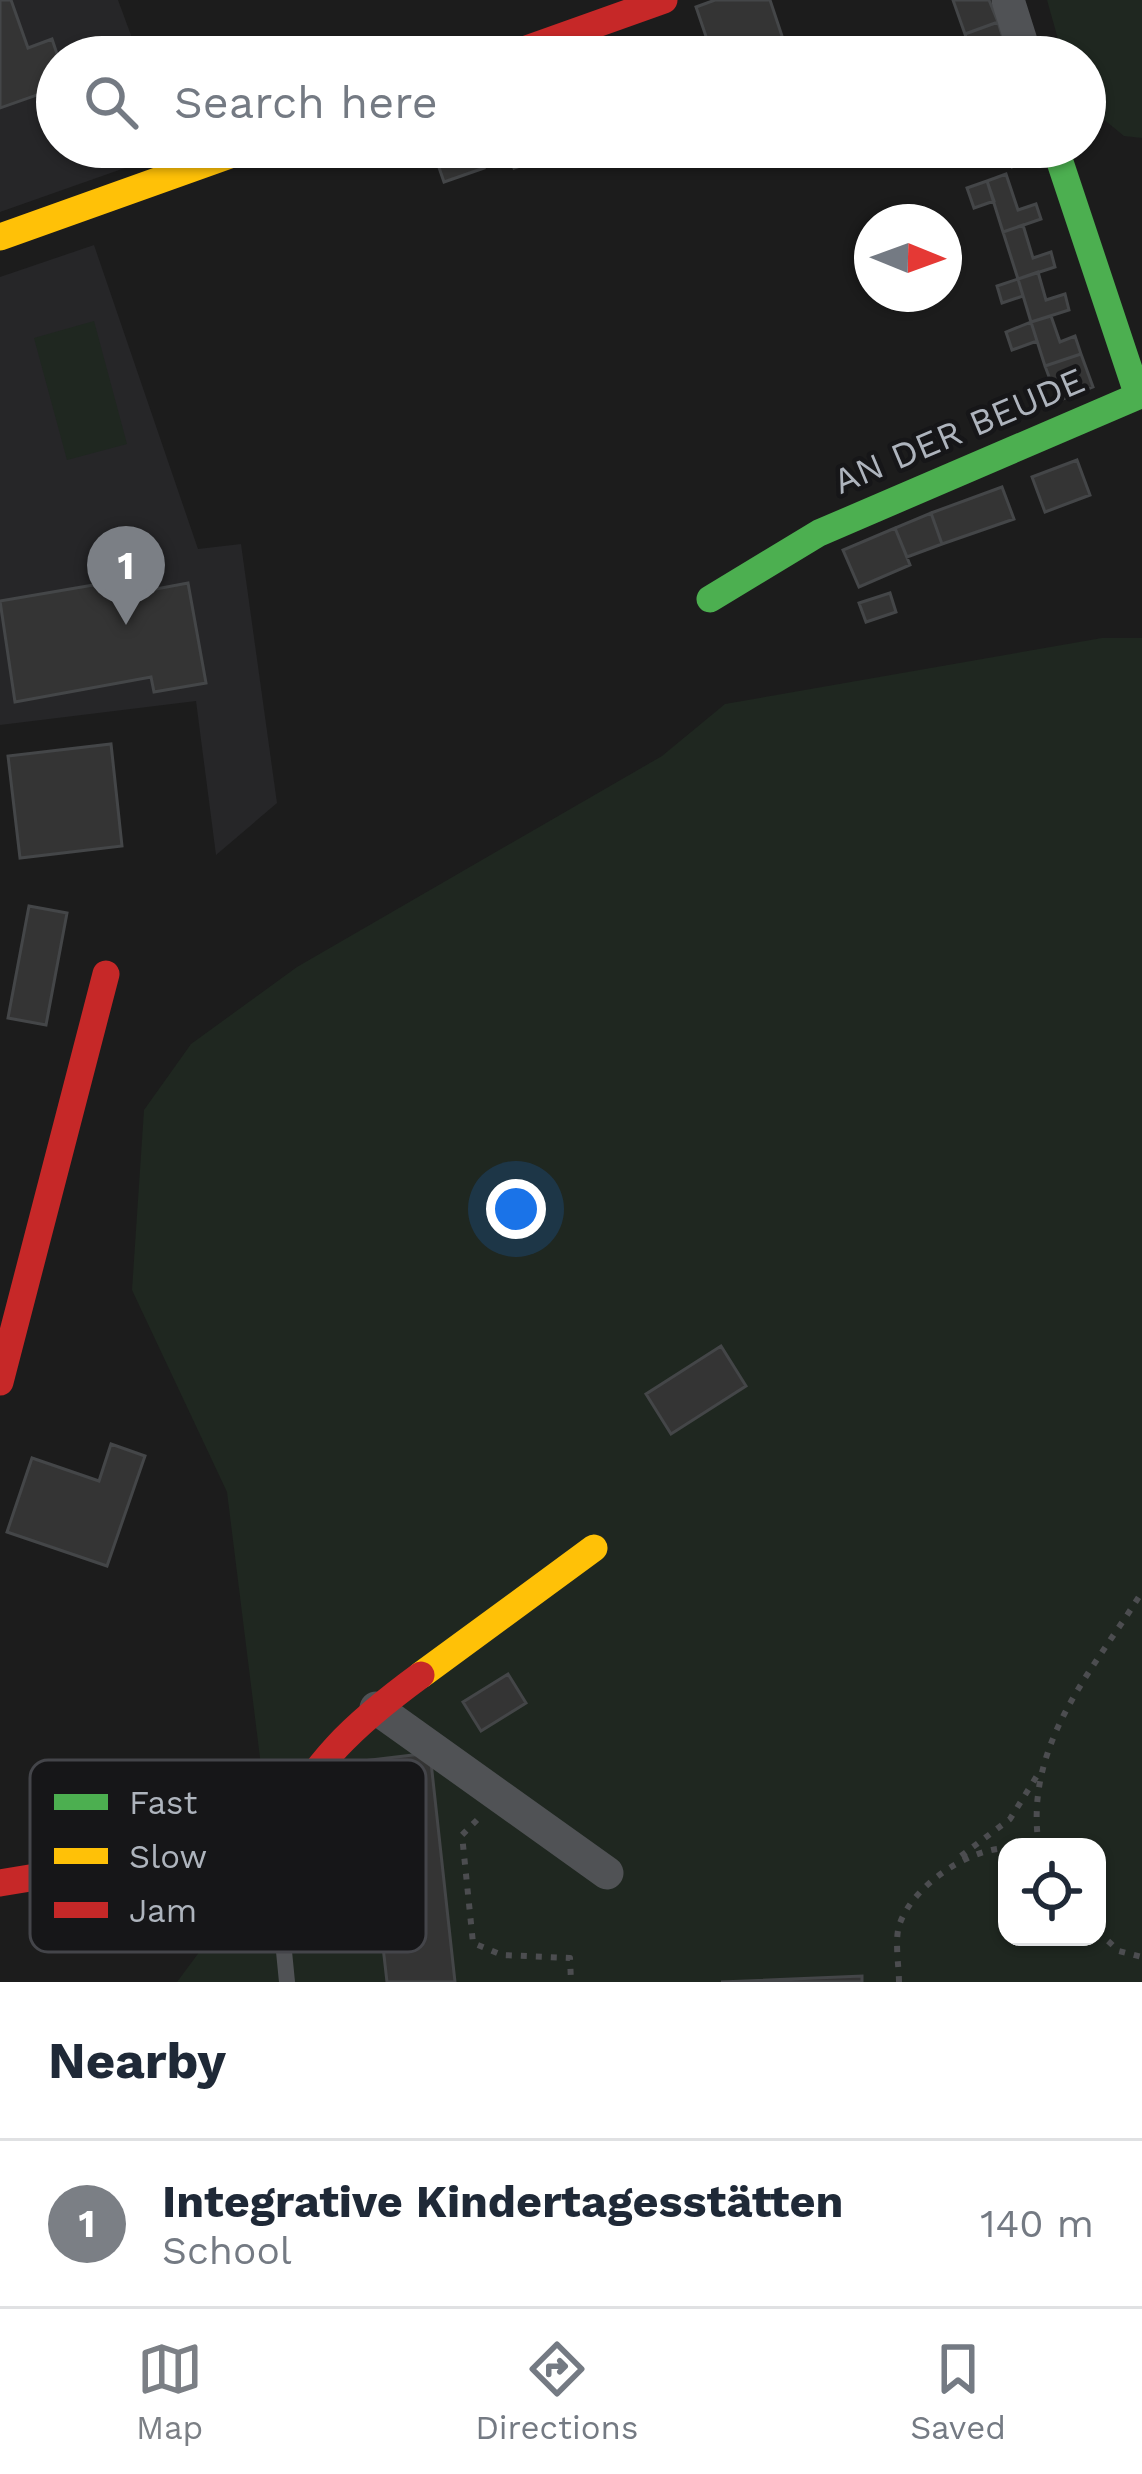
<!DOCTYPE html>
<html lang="en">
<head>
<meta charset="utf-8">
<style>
  body { margin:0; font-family:"Work Sans",sans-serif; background:#f2f2f3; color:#1f2937 }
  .controls { position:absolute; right:36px; bottom:36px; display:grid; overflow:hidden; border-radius:24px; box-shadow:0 3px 9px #0004 }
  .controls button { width:108px; height:108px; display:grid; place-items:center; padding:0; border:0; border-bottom:3px solid #e0e1e3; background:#fff; color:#1f2937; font:60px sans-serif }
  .compass { position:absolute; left:854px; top:204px; width:108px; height:108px; border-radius:50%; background:#fff; box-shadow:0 3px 9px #0004; rotate:91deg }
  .you { position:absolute; left:516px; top:1209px; width:42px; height:42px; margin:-30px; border:9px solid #fff; border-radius:50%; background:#1a73e8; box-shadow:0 0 0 18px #1a73e833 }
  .badge { display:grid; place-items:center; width:78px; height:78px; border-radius:50%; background:#7b7f85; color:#fff; font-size:39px; font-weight:700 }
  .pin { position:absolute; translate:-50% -99px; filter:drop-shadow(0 3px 6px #0008) }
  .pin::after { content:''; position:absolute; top:63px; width:42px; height:36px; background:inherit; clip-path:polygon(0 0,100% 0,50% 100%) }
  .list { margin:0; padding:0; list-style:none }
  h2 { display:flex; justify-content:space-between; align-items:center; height:156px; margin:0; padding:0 48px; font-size:51px }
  h2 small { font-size:39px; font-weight:400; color:#747a83 }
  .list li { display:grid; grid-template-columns:78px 1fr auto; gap:36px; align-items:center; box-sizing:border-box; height:168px; padding:0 48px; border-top:3px solid #e0e1e3 }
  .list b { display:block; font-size:45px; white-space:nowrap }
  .list p { margin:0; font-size:39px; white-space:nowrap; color:#747a83 }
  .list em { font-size:39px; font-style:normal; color:#747a83 }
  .icon { flex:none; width:66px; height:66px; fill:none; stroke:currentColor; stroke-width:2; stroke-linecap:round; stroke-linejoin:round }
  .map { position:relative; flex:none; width:1142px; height:1982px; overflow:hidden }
  .search { position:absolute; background:#fff; box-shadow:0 3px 9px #0004; left:36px; right:36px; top:36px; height:132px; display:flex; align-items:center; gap:30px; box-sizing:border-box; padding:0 42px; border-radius:66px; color:#747a83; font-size:45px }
  .sheet { height:324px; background:#fff }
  nav { display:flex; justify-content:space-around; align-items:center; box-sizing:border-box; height:168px; border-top:3px solid #e0e1e3; background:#fff; font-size:33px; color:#747a83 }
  nav a { display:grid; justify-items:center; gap:6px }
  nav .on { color:#7b7f85 }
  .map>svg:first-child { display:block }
  .built { fill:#262628 }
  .green { fill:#1f2720; fill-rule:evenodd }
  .building { fill:#343434; stroke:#444648; stroke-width:3 }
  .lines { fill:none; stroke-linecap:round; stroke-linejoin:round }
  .path { stroke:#4c4d50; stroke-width:6; stroke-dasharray:6 9; stroke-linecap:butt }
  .lane { stroke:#505255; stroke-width:16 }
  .street { stroke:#505255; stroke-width:33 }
  .fast { stroke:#4caf50; stroke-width:27 }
  .slow { stroke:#ffc107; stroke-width:27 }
  .jam { stroke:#c62828; stroke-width:27 }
  .labels { text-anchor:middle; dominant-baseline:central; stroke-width:9; stroke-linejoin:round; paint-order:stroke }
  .street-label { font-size:36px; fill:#aeb4bd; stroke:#161618 }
  .key { fill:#161618; stroke:#44454a; stroke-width:3 }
  .key-label { font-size:33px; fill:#aeb4bd }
</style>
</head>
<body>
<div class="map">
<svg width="1142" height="1982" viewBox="0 0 1142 1982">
  <rect width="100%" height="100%" fill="#1c1c1c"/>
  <path class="built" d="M0,0h118l21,57h-82v90l116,4 -173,61z
    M94,245l104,304 43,-5 36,259 -61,52 -20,-154 -196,24v-448z"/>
  <path class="green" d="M1047,0h95v138l-18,-2 -39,-32v-47h-22z
    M94,321l33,123 -60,16 -33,-122z
    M1102,638h40v1344h-965l75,-101 11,-99 -36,-290 -95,-202 12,-180 47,-66 106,-77 365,-211 63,-52zM1007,1847h90v90h-90z"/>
  <path class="building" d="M0,0h11l17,48 24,-9 6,18 -1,31 -57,20z
    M715,0h55l19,57h-76l-17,-50z
    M953,0h36l9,22 -33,12z
    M998,22l11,35h-37l-7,-23z
    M432,147h44l8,21 -40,14z
    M506,147h37l4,10 -33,11z
    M1004,147h38l3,6 -33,14z
    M1006,174l12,36 18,-6 5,15 -38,13 -16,-51z
    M987,181l7,20 -20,7 -7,-20z
    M1023,225l10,33 18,-6 4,15 -37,12 -15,-47z
    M1038,272l8,28 19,-6 4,16 -38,12 -13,-43z
    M1018,279l5,17 -21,7 -5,-17z
    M1051,316l9,26 15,-6 6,18 -36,12 -14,-44z
    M1031,322l6,19 -25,9 -6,-18z
    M1081,354l12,33 -35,14 -13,-35z
    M1077,460l13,35 -45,17 -13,-35z
    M1002,487l12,32 -72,25 -11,-31z
    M931,513l11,31 -35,13 -12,-29z
    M895,528l15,37 -51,22 -16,-37z
    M105,583l3,15 80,-15 18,100 -52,9 -3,-15 -136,25 -15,-101z
    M890,593l6,19 -30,10 -7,-19z
    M111,744l11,102 -102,12 -12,-102z
    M29,906l38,7 -21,112 -38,-7z
    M721,1346l25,40 -75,48 -25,-40z
    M111,1444l34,12 -38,110 -100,-34 25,-74 67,23z
    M508,1674l18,29 -45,28 -18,-29z
    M430,1753l25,229h-68l-25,-221z
    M862,1976v6h-141z"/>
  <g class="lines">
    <path class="path" d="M477,1820l-15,15 11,108 29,12 68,3 1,24
      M1039,1847c-16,-102 53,-175 103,-255
      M961,1856l49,-37 30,-48
      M1097,1931l22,20 23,6
      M899,1982c0,-16 -5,-44 1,-59 14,-38 68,-74 107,-75"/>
    <path class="lane" d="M273,1839l14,143"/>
    <path class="street" d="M1008,0l18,57
      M376,1708l231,165"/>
    <path class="fast" d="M710,599l109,-66 319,-137 -83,-249"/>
    <path class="slow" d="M0,237l252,-90
      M421,1675l173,-127"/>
    <path class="jam" d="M504,57l160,-57
      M0,1382l106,-408
      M0,1883l273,-45c43,-77 77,-111 148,-163"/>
  </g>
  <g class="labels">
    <g class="street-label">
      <text transform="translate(959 431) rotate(-23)">AN DER BEUDE</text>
    </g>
  </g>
  <rect x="30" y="1760" width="396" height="192" rx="18" class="key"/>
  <rect x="54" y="1794" width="54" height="16" fill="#4caf50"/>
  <rect x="54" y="1848" width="54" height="16" fill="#ffc107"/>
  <rect x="54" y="1902" width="54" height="16" fill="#c62828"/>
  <g class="key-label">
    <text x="129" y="1814">Fast</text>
    <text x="129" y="1868">Slow</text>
    <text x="129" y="1922">Jam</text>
  </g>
</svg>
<div class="controls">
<button><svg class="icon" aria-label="locate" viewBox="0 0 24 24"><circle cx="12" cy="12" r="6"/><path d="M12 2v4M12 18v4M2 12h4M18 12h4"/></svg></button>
</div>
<svg class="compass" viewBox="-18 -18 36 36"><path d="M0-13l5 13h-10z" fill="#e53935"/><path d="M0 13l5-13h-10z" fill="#747a83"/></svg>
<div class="you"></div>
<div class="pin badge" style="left:126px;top:625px">1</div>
<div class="search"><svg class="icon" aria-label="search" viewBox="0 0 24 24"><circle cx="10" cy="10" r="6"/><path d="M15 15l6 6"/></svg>Search here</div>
</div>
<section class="sheet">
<h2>Nearby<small></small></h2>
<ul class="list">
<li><span class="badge">1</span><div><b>Integrative Kindertagesstätten</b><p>School</p></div><em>140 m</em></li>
</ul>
</section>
<nav>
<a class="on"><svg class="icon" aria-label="map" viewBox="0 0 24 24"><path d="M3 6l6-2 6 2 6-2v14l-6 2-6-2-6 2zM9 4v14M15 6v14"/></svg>Map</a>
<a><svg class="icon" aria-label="directions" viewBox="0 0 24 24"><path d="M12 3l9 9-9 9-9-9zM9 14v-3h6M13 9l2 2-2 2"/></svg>Directions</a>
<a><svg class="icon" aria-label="saved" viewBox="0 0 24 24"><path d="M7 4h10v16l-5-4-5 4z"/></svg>Saved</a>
</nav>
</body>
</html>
